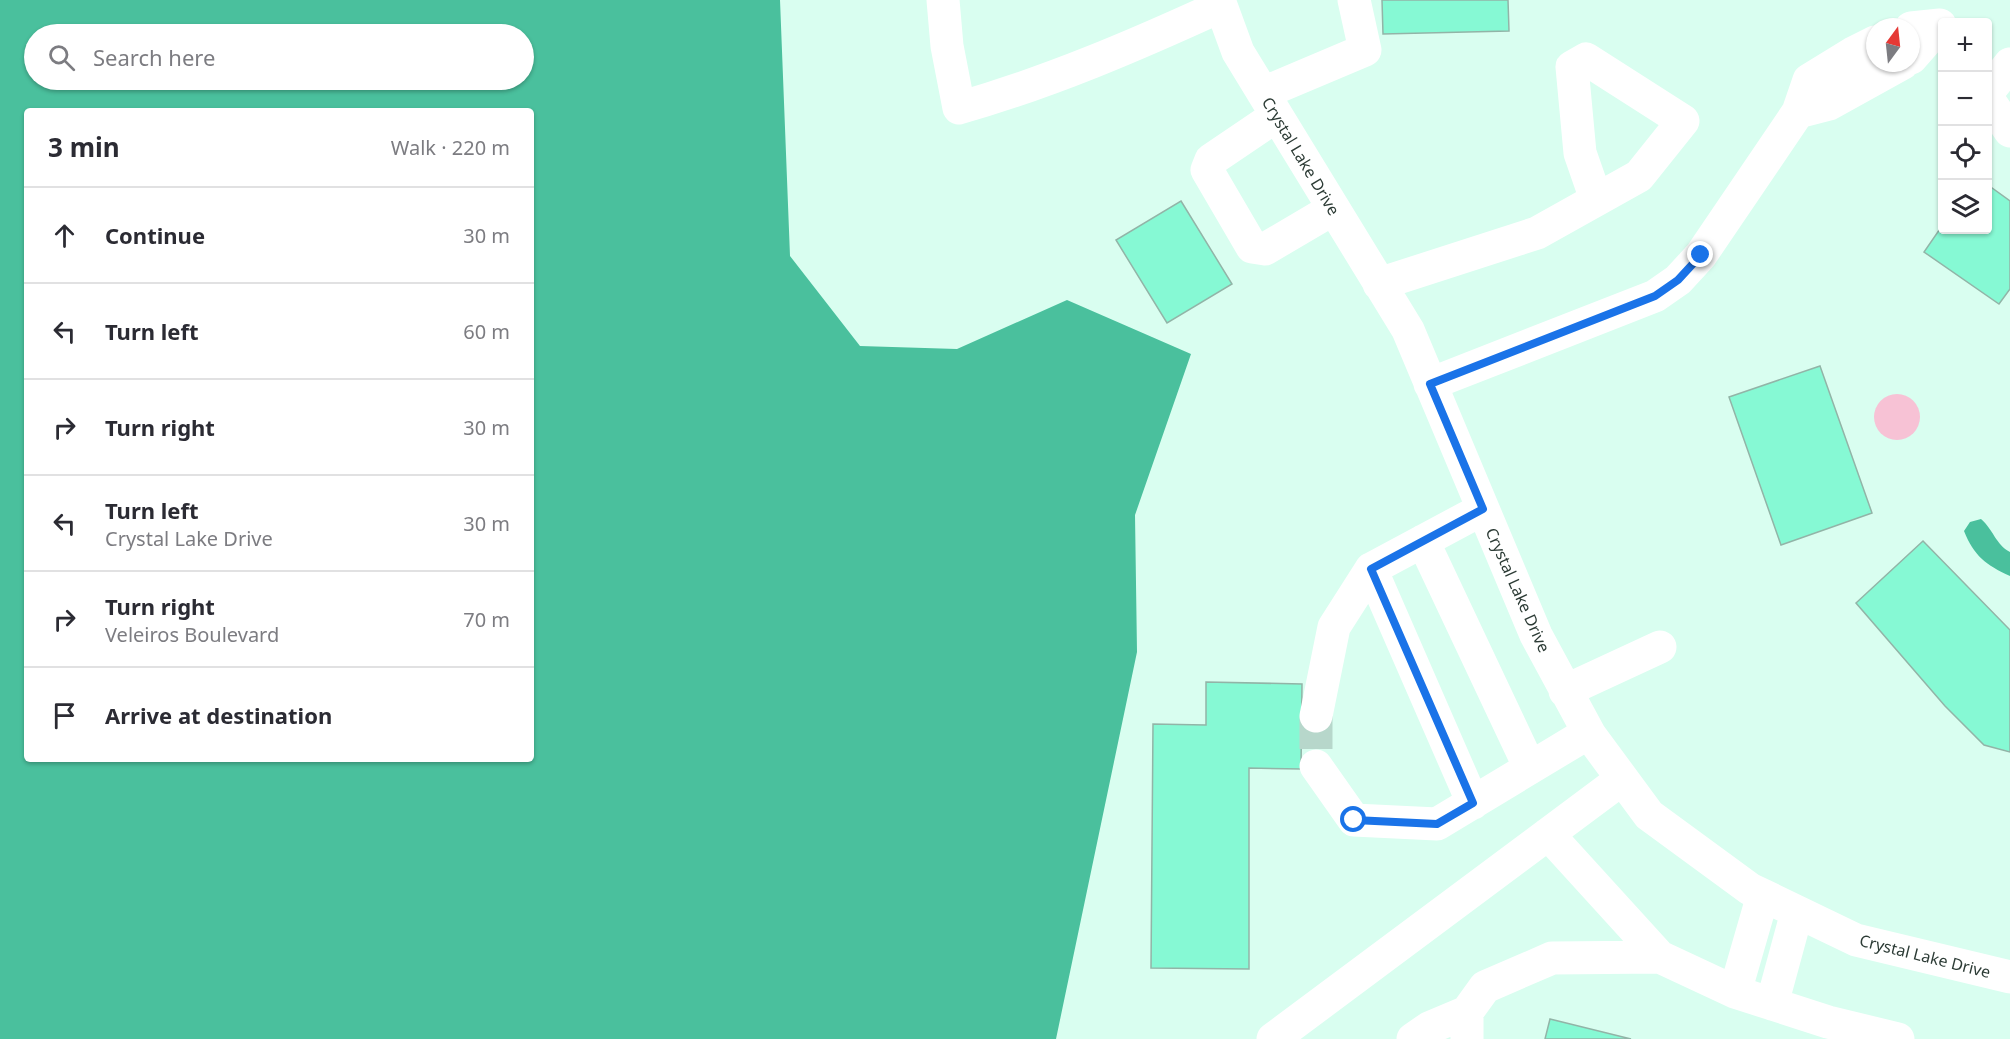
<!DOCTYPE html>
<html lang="en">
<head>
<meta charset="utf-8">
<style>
  body { margin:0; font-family:"Noto Sans",sans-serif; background:#f7f7f7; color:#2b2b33 }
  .controls { position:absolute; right:18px; top:18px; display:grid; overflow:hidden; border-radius:6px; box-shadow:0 2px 4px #0004 }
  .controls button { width:54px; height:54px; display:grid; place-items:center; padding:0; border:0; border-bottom:2px solid #e1e1e2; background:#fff; color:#2b2b33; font:30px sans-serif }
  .compass { position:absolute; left:1866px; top:18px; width:54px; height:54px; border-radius:50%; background:#fff; box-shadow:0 2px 4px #0004; rotate:15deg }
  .stop { position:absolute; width:18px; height:18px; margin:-14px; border:4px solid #1a73e8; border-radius:50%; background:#fff }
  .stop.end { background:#1a73e8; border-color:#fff; box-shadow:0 2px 6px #0008 }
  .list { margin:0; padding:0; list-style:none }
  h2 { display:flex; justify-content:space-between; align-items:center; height:78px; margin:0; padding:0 24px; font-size:26px }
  h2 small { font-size:20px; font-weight:400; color:#7c7c81 }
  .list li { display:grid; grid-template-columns:39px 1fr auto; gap:18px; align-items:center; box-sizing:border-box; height:96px; padding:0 24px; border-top:2px solid #e1e1e2 }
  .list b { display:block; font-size:22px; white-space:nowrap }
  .list p { margin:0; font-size:20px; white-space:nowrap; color:#7c7c81 }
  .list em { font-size:20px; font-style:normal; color:#7c7c81 }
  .icon { flex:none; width:33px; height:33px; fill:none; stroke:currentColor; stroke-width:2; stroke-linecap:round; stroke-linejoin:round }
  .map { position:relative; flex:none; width:2010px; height:1039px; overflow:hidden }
  .search { position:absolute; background:#fff; box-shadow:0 2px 4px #0004; left:24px; top:24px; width:510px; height:66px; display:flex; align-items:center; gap:15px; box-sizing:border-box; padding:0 21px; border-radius:33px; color:#7c7c81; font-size:22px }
  .panel { position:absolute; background:#fff; box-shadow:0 2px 4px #0004; left:24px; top:108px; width:510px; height:654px; border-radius:6px }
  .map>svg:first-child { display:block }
  .green { fill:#f7c2d5 }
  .water { fill:#4ac09d; fill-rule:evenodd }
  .building { fill:#86f9d4; stroke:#92b4a7; stroke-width:1.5 }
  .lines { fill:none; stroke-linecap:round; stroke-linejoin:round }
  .minor-tunnel { stroke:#b7d7cb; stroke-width:33; stroke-dasharray:33 16; stroke-linecap:butt }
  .minor { stroke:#fff; stroke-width:33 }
  .route { stroke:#1a73e8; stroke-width:8 }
  .labels { text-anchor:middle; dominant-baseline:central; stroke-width:5; stroke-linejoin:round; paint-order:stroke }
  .street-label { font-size:16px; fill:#2d3c36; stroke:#fff }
</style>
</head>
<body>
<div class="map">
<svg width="2010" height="1039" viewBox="0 0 2010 1039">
  <rect width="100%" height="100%" fill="#d9fef0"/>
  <path class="green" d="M1874 417a23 23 0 1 1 46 0a23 23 0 1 1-46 0Z"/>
  <path class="water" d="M0,0h780l10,256 70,90 97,3 110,-49 124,54 -56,161 2,137 -81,387h-1056zM34,34h490v46h-490zM27,111h504v648h-504z
    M1981,519c12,10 15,26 29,33v24c-24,-11 -36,-20 -46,-45l6,-9z"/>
  <path class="building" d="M1382,0h126l1,31 -126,3z
    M1988,185l22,16v88l-11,15 -75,-52 18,-26v4h46z
    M1181,201l51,83 -65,39 -51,-83z
    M1820,366l52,147 -91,32 -52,-148z
    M1923,541l87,89v122l-26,-7 -39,-39 -89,-103z
    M1206,682l96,2 -1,85 -52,-1v201l-98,-1 2,-244 53,1z
    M1550,1019l81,20h-86z"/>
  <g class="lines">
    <path class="minor-tunnel" d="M1316,716v50"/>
    <path class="minor" d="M943,0l4,46 12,62c91,-26 177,-63 262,-102
      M1219,0l19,52 170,278 128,305 54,100 59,80 101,74 106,51 154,37
      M1911,28l29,-3 -29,33
      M1875,42l-22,11 -44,27 -11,32 31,-8 74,-41
      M1988,92l22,-28
      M1263,93l102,-43 -11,-50
      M1988,99l22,32
      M1276,116l-65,44 -4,10 45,77 13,2 68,-40
      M1379,284l158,-51 102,-57 44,-55 -97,-62 -14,8 8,86 16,46
      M1430,384l225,-88 23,-16 23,-25 97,-143
      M1423,541l107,227
      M1371,569l102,234
      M1565,691l95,-44
      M1316,716l18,-89 37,-58 112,-60
      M1316,766l38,54 83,4 151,-91
      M1660,957l75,35 93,30 70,17
      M1735,992l28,-97
      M1772,1004l25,-92
      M1273,1039l349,-260
      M1413,1039l16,-11 38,-16
      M1467,1039v-27l18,-25 67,-29 108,-1 -112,-123"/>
  </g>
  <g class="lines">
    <path class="route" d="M1354,820l83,4 36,-21 -102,-234 112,-60 -53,-125 225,-88 23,-16 23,-25"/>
  </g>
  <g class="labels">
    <g class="street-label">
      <text transform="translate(1301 156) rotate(59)">Crystal Lake Drive</text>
      <text transform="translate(1518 590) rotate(66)">Crystal Lake Drive</text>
      <text transform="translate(1925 956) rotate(14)">Crystal Lake Drive</text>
    </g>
  </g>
</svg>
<div class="controls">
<button>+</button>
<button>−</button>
<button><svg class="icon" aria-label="locate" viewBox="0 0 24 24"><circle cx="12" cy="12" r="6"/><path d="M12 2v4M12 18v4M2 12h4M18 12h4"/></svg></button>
<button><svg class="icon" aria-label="layers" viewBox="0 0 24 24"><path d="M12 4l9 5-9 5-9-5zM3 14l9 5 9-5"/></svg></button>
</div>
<svg class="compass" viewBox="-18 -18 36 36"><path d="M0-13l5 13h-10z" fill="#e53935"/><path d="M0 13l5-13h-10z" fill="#7c7c81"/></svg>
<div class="stop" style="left:1354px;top:820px"></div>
<div class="stop end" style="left:1701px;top:255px"></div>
<div class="search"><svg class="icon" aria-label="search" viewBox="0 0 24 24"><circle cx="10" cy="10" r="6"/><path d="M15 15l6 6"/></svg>Search here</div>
<section class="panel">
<h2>3 min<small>Walk · 220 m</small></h2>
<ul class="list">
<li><svg class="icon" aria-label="ahead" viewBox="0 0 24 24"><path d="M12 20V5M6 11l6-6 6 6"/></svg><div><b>Continue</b></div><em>30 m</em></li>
<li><svg class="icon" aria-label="left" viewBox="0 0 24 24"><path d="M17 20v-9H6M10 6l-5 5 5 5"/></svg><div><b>Turn left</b></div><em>60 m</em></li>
<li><svg class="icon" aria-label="right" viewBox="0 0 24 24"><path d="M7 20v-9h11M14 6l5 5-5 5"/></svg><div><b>Turn right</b></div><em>30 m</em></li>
<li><svg class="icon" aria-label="left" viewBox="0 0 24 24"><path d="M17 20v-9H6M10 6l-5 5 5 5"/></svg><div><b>Turn left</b><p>Crystal Lake Drive</p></div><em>30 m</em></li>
<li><svg class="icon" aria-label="right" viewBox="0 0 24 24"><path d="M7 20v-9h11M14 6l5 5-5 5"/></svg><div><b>Turn right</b><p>Veleiros Boulevard</p></div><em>70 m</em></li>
<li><svg class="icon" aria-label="arrive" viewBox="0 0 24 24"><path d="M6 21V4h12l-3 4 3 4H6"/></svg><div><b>Arrive at destination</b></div></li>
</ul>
</section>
</div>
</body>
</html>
